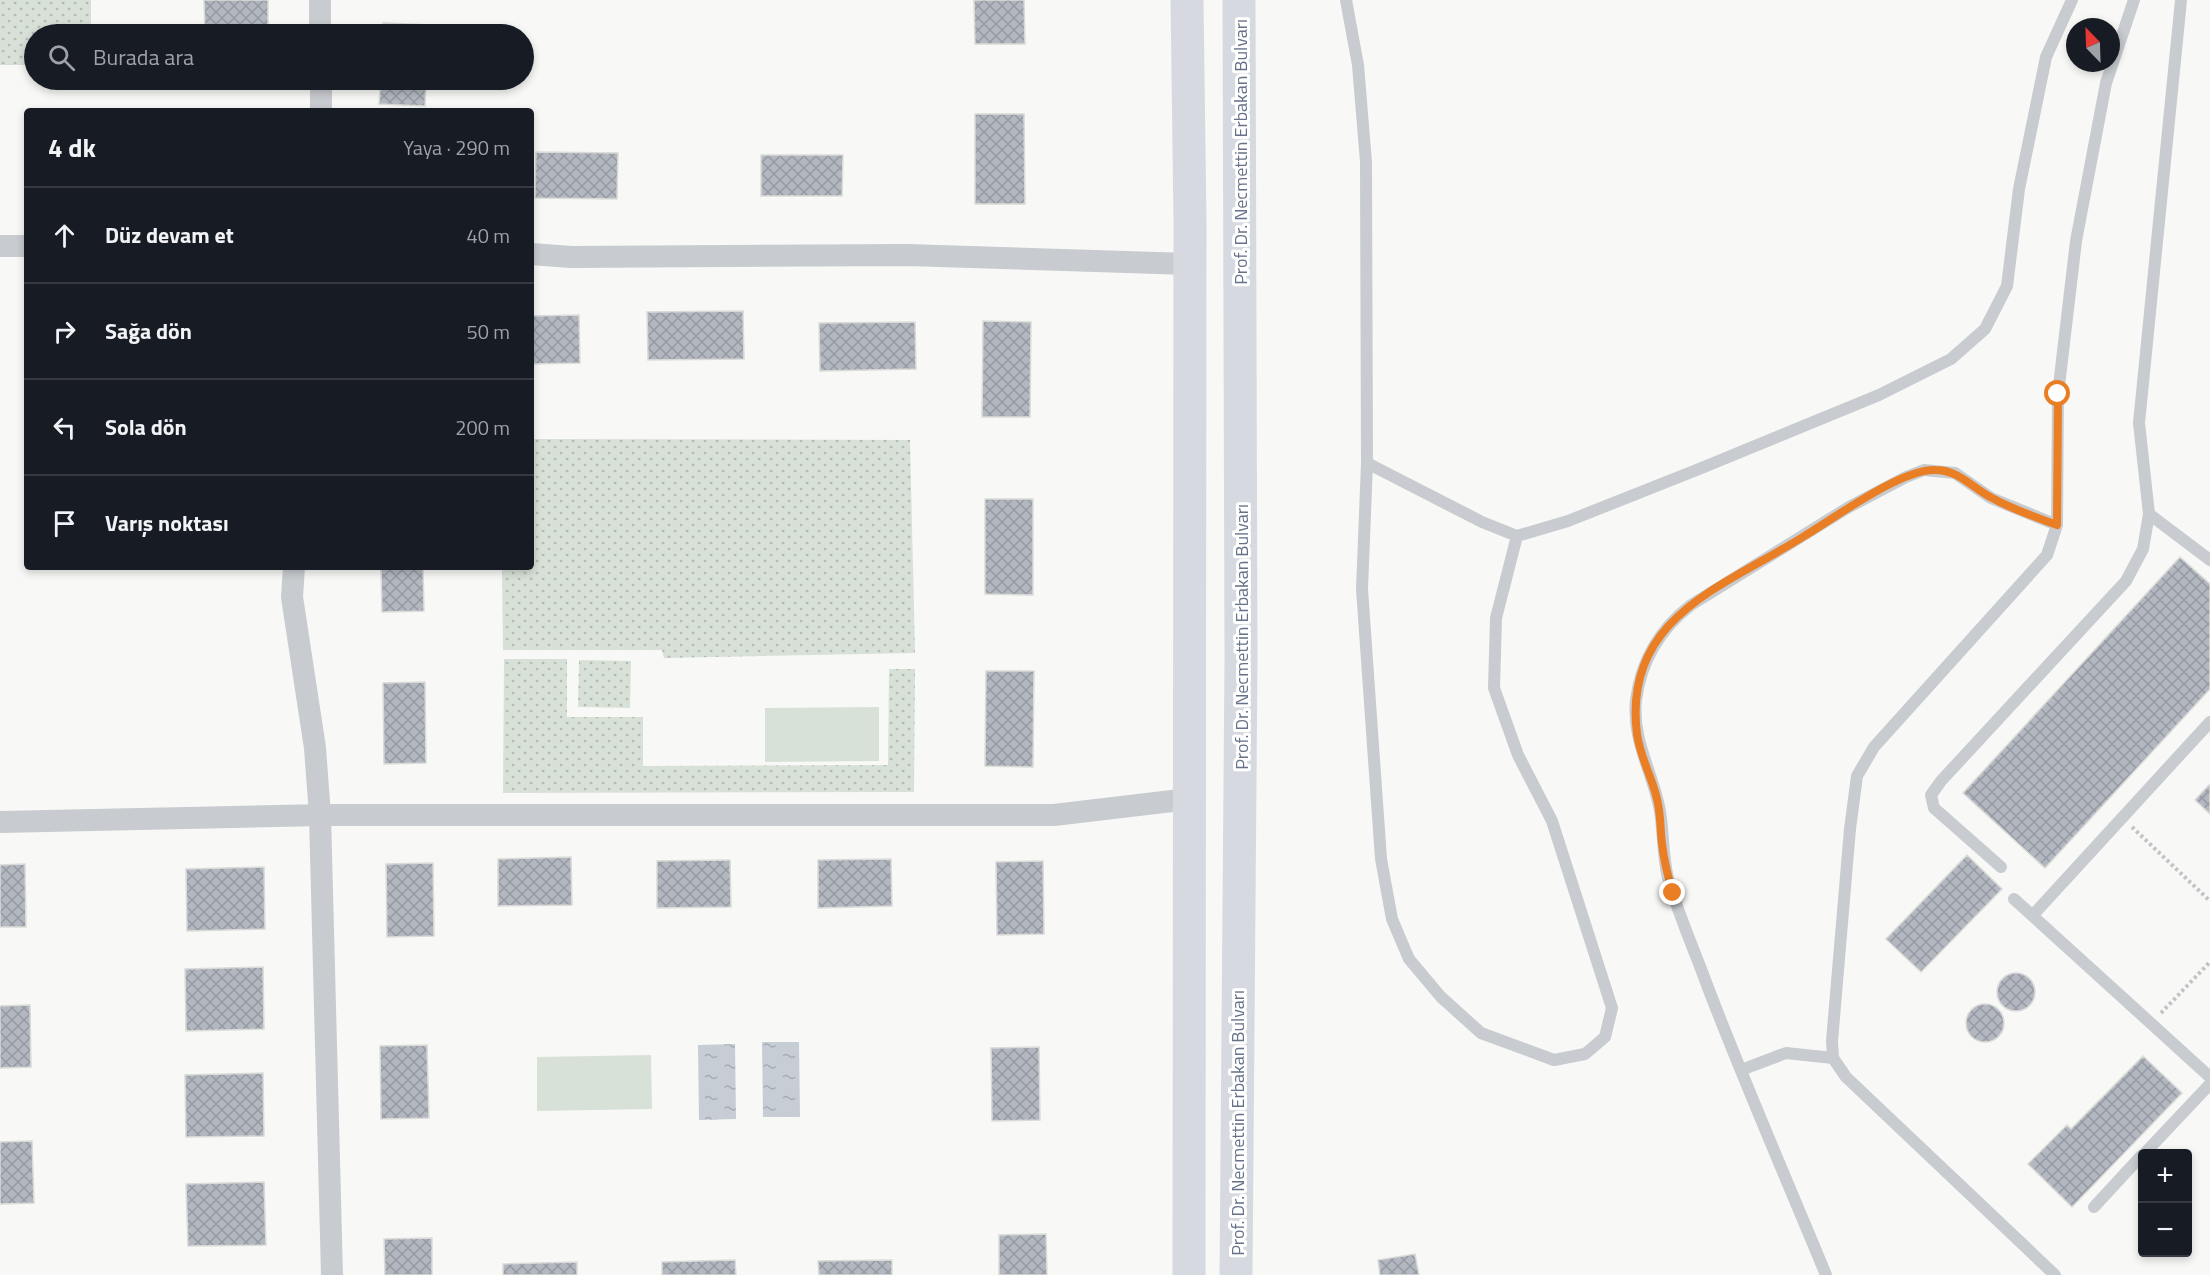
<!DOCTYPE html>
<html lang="tr">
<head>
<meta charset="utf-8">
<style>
  body { margin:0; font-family:"Titillium Web",sans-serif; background:#242831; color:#f1f3f6 }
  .controls { position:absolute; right:18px; bottom:18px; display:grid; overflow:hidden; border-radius:6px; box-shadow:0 3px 9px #0003 }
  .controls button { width:54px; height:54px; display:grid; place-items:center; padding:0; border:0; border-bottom:2px solid #363941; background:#171b24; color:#f1f3f6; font:30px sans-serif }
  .compass { position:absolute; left:2066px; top:18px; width:54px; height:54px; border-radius:50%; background:#171b24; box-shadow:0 3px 9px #0003; rotate:337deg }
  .stop { position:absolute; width:18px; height:18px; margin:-14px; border:4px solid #e97e25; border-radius:50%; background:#fff }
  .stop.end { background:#e97e25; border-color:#fff; box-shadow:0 2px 6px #0008 }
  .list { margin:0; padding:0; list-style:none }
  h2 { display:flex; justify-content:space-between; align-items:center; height:78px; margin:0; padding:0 24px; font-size:26px }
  h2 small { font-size:20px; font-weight:400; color:#9ea1a6 }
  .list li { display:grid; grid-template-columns:39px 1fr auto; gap:18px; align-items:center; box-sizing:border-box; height:96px; padding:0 24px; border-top:2px solid #363941 }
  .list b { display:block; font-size:22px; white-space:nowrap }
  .list em { font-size:20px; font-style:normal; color:#9ea1a6 }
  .icon { flex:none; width:33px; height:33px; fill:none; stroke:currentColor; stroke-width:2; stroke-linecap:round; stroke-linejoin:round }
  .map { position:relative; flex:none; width:2210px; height:1275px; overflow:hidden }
  .search { position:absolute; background:#171b24; box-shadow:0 3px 9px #0003; left:24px; top:24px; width:510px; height:66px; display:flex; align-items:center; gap:15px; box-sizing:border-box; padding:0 21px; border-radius:33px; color:#9ea1a6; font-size:22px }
  .panel { position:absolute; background:#171b24; box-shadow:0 3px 9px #0003; left:24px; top:108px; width:510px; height:462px; border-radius:6px }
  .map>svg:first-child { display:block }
  .grass { fill:url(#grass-dots) }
  .garden { fill:#d8e1d7 }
  .water { fill:url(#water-ripples) }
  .building { fill:url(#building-cross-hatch); stroke:#dadad8; stroke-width:1.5 }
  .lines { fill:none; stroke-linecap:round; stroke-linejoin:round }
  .path { stroke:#c2c3c6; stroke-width:4; stroke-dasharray:3 3; stroke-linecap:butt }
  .service { stroke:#c8cbcf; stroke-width:12 }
  .minor { stroke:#c8cbcf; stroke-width:22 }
  .primary { stroke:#d6dae0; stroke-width:33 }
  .route { stroke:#e97e25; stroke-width:8 }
  .labels { text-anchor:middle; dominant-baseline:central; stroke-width:6; stroke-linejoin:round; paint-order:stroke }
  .street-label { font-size:18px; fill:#667288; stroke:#fff }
</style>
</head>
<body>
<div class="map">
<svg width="2210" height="1275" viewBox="0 0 2210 1275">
  <defs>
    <pattern id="grass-dots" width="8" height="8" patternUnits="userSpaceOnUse" patternTransform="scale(1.5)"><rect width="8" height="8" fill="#d8e1d7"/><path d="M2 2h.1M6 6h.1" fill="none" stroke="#b3bbb4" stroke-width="1.8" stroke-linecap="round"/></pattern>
    <pattern id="water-ripples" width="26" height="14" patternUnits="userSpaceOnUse" patternTransform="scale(1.5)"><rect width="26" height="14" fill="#c7cdd4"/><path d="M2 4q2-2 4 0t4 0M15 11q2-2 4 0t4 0" fill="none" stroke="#a5abb2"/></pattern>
    <pattern id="building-cross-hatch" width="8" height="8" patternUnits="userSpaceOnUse" patternTransform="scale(1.5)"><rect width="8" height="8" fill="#b3b8c0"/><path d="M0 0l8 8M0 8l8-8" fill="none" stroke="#959aa2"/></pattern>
  </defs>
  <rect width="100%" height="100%" fill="#f8f9f6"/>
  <path class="grass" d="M0,0h91v34h-57v31h-34z
    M531,439l379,1 5,213 -251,5 -2,-8h-159l-1,-83h29z
    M504,659h63v58h76v49l245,-1 1,-96h26l-1,123 -411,1z
    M579,660l52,1 -1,47 -52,-1z"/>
  <path class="garden" d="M879,707v54l-114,1v-54z
    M651,1055l1,54 -115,2v-54z"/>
  <path class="water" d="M762,1042h37l1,75h-37z
    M735,1044l1,75 -37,1 -1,-75z"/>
  <path class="building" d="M204,0h64v34h-63z
    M974,0h50l1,44h-50z
    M383,23l46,2v9h-46z
    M381,80h45l-1,26 -46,-2z
    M975,114h49l1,90h-50z
    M25,149h2v59h-2z
    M536,152l82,1 -1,46 -82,-1z
    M761,155h82l-1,41h-81z
    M743,311l1,48 -96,1 -1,-48z
    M579,315l1,48 -49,1v-48z
    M983,321l48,1 -1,95h-48z
    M915,322l1,47 -96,2 -1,-48z
    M985,499h48v96l-48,-1z
    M2180,557l30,27v105l-165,179 -82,-75z
    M381,567h42l1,44 -42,1z
    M986,671h48l-1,96 -48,-1z
    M425,682l1,81 -42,1 -1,-81z
    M2210,784v30l-15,-14z
    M1967,855l35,34 -81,83 -35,-33z
    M571,857l1,48 -74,1v-47z
    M891,859l1,47 -74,2v-48z
    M730,860l1,47 -74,1v-47z
    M1043,861l1,73 -47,1 -1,-73z
    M433,863l1,73 -47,1 -1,-73z
    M25,864l1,63h-26v-62z
    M264,867l1,62 -78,2 -1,-62z
    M263,967l1,62 -78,2 -1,-62z
    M1997 992a19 19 0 1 1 38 0a19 19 0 1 1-38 0Z
    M1966 1023a19 19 0 1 1 38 0a19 19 0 1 1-38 0Z
    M30,1005l1,62 -31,1v-62z
    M427,1045l2,73 -48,1 -1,-73z
    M1039,1047l1,73 -48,1 -1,-73z
    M2143,1056l39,37 -110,114 -44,-43 39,-39 4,4z
    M263,1073l1,63 -78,1 -1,-62z
    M32,1141l2,62 -34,1v-62z
    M264,1182l2,63 -78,1 -2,-62z
    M1046,1234l1,41h-48v-40z
    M432,1238v37h-47l-1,-36z
    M1415,1254l4,21h-39l-2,-15z
    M735,1260l1,15h-74v-13z
    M892,1260v15h-73l-1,-14z
    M577,1262v13h-74v-11z"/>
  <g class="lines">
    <path class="path" d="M2132,827l78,74
      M2161,1013l49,-51"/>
    <path class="service" d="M1346,0l12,65 8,97 1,301 -5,126 19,270 11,60 17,40 32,38 40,36 73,27 31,-6 20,-17 7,-29 -60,-187 -34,-66 -24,-67 2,-70 21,-82
      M1367,463l115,59 35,14 51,-15 131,-52 180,-74 72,-36 34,-30 22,-43 12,-97 27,-132 26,-57
      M2149,514l61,46
      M2001,867l-67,-59 -3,-13 10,-14 185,-200 17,-32 6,-35 -10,-91 42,-423
      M2014,899l196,178
      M2033,915l177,-193
      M1741,1070l45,-17 47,5
      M2144,1154l66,-70
      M2094,1207l48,-52
      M1826,1275c-40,-97 -82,-193 -119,-290 -13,-36 -29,-71 -39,-107 -6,-24 -4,-48 -9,-72 -8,-37 -27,-67 -23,-106 5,-39 24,-71 55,-95l158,-98 57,-30 18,-7 31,3 36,25 66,27
      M2055,1275l-209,-198 -13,-19 -1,-17 18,-212 7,-53 17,-29 173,-192 10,-30 1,-131 18,-153 30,-158 28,-83"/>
    <path class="minor" d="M320,0v34
      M321,80v31
      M0,246h27
      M531,254l40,3 336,-2 282,9
      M294,567l-2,30 23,151 5,67 12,460
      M0,822l320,-7h734l135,-16"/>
    <path class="primary" d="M1187,0l3,222 -1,1053
      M1236,1275l5,-616 -2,-659"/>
  </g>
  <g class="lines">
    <path class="route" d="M1673,893c-5,-16 -9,-32 -11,-49 -2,-15 -1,-30 -5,-45 -5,-22 -17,-42 -20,-65 -15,-118 89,-148 169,-199 30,-18 95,-66 129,-65 25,0 38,19 59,29 20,11 42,18 63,26l1,-131"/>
  </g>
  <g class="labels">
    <g class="street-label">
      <text transform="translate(1240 152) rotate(-90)">Prof. Dr. Necmettin Erbakan Bulvarı</text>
      <text transform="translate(1241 637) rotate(-90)">Prof. Dr. Necmettin Erbakan Bulvarı</text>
      <text transform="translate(1237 1123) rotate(-90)">Prof. Dr. Necmettin Erbakan Bulvarı</text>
    </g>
  </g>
</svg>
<div class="controls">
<button>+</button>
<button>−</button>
</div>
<svg class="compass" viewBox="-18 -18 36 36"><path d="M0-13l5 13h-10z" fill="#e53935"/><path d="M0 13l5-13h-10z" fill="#9ea1a6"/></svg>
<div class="stop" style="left:2058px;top:394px"></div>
<div class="stop end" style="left:1673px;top:893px"></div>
<div class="search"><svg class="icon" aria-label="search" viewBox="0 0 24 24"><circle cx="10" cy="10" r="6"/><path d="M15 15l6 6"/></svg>Burada ara</div>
<section class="panel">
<h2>4 dk<small>Yaya · 290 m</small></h2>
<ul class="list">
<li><svg class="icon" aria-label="ahead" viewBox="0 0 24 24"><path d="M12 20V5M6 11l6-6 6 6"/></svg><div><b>Düz devam et</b></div><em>40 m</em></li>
<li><svg class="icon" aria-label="right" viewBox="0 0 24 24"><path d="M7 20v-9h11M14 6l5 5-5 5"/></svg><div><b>Sağa dön</b></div><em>50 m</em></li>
<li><svg class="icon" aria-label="left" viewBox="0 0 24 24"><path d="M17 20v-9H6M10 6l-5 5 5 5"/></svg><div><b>Sola dön</b></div><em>200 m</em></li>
<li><svg class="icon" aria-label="arrive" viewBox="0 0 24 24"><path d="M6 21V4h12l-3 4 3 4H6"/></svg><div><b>Varış noktası</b></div></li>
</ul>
</section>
</div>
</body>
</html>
